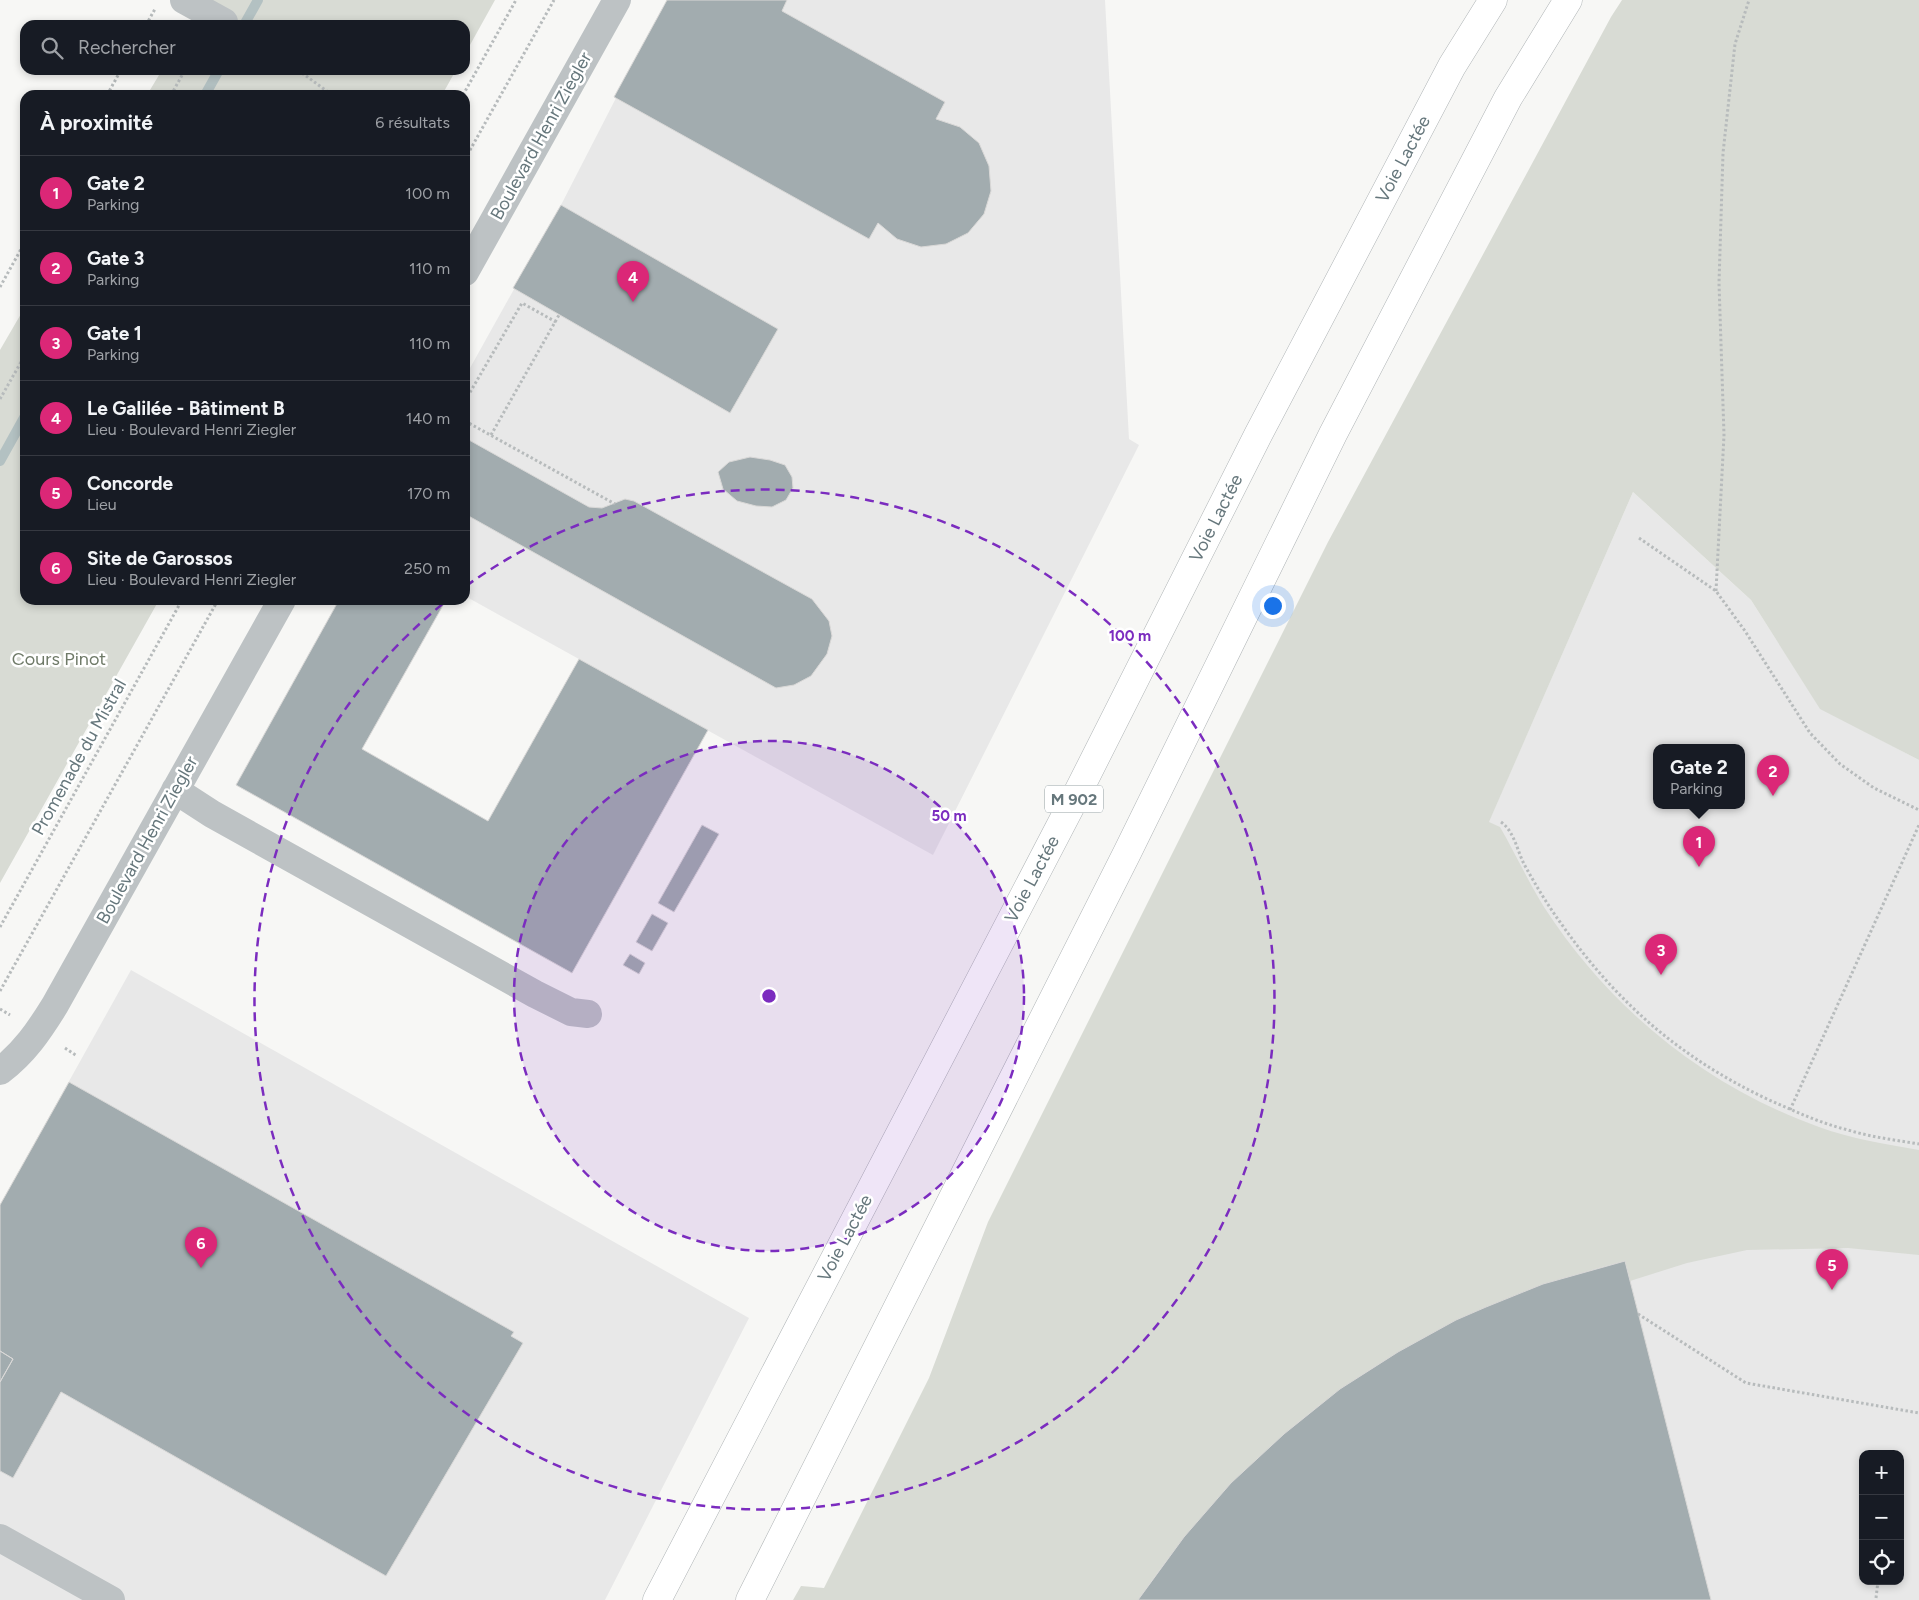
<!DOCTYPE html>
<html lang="fr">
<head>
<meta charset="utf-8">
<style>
  body { margin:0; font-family:Figtree,sans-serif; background:#242831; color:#f1f3f6 }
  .controls { position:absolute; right:15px; bottom:15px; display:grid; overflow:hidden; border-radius:10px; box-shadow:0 2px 8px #0003 }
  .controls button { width:45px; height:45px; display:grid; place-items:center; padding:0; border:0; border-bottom:1px solid #363941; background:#171b24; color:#f1f3f6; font:25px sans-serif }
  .you { position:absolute; left:1272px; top:605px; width:18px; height:18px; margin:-12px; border:4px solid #fff; border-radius:50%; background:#1a73e8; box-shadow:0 0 0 8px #1a73e833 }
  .badge { display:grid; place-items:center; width:32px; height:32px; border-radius:50%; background:#db2777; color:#fff; font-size:16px; font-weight:700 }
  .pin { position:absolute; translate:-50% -41px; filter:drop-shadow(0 1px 2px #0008) }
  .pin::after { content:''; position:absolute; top:26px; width:18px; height:15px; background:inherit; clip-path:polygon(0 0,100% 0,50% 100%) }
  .popup { position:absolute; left:1653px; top:744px; width:92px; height:65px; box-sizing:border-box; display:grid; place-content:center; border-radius:10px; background:#171b24; filter:drop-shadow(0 1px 4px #0005); font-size:16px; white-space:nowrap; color:#9ea1a6 }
  .popup b { font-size:19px; color:#f1f3f6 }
  .popup::after { content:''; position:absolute; left:50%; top:100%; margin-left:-10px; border:10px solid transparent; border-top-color:#171b24 }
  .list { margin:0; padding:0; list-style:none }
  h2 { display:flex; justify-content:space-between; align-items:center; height:65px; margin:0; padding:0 20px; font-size:21px }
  h2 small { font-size:16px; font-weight:400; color:#9ea1a6 }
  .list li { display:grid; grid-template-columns:32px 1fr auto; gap:15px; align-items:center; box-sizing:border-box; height:75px; padding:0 20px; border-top:1px solid #363941 }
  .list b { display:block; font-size:19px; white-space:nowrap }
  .list p { margin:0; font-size:16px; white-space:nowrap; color:#9ea1a6 }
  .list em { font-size:16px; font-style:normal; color:#9ea1a6 }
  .icon { flex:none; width:28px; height:28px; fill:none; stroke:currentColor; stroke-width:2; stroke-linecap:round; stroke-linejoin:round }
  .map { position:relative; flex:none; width:1919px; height:1600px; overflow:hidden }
  .search { position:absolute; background:#171b24; box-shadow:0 2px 8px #0003; left:20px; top:20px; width:450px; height:55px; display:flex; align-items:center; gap:12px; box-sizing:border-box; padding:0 18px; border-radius:15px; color:#9ea1a6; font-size:19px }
  .panel { position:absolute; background:#171b24; box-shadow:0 2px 8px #0003; left:20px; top:90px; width:450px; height:515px; border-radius:15px }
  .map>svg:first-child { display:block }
  .built { fill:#e8e8e8; fill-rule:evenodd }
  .green { fill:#d8dbd4 }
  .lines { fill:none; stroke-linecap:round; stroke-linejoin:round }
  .stream { stroke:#b3c1c2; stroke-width:10 }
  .building { fill:#a2acaf; stroke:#d9d8d7 }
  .highway-casing { stroke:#afb4b6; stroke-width:29 }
  .path { stroke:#b7bbbc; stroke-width:3; stroke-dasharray:2.5 2.5; stroke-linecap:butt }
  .minor { stroke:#bdc2c4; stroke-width:28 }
  .highway { stroke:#fff; stroke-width:28 }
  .ring { fill:none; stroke:#7b2cbf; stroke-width:2.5; stroke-dasharray:9 6 }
  .labels { text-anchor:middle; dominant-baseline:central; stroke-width:5; stroke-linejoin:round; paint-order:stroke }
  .shield { fill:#fff; stroke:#94a0a3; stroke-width:1 }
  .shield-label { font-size:16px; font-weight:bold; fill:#66777c }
  .street-label { font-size:18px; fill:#66777c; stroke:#fff }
  .park-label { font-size:18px; fill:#6f7a68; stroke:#fff }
  .centre { fill:#7b2cbf; stroke:#fff; stroke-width:2.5 }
  .ring-label { font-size:15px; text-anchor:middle; font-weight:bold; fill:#7b2cbf; stroke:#fff; stroke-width:5; stroke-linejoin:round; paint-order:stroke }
</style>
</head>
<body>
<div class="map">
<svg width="1919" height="1600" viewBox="0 0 1919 1600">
  <rect width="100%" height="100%" fill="#f7f7f5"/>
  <path class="built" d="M671,0h434l24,439 10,6 -206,410 -468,-259v-219l96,-172 55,-107z
    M1633,492l118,108 69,108 99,52v840h-816l313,-612zM1656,748h86v58h-86zM1863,1454h37v127h-37z
    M131,970l618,348 -144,282h-605v-395z"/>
  <path class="green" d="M202,0h293l-30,54v-29h-277z
    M1622,0h297v760l-99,-51 -69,-109 -118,-108 -144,330 11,5c15,26 28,54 44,80 66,102 161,179 275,220 33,12 66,17 100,23v105l-71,-7 -101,2 -60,13 -57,18 -5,-20c-208,52 -366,163 -487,339h-345l8,-14 23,2 105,-210 59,-156 340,-680 283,-525z
    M162,70h294l-14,25h-295z
    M25,307v293h134l-159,283v-533z"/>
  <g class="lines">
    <path class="stream" d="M244,25l14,-25
      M205,95l14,-25
      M0,461l25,-45"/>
  </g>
  <path class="building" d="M667,0h120l-5,11 163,91 -9,17 24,8 19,16 10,23 2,25 -7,23 -16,19 -22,11 -25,3 -24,-8 -19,-16 -9,16 -255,-142z
    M561,205l217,124 -48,84 -217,-125z
    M469,440l120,67 13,1 23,-9 9,2 178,98 17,22 3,15 -5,18 -16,22 -17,9 -18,3 -311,-174v-73z
    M750,457l20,3 15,5 7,12 1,11 -7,12 -14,7 -16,-1 -19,-5 -14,-12 -5,-17 11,-10z
    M339,600h107l-84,149 126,72 91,-162 129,71 -136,243 -336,-188z
    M702,825l17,9 -45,78 -16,-9z
    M652,914l16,9 -16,28 -16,-9z
    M630,954l15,9 -6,11 -16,-9z
    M69,1082l445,250 -3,4 12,7 -137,233 -325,-184 -48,86 -13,-7v-89l13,-23 -13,-8v-146z
    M1625,1261l86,339h-573l46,-63 47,-54 53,-49 56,-45 58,-37 58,-32 30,-13 57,-23z
    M0,1351l13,8 -13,23z"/>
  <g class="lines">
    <defs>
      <path id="highway" d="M657,1600l421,-808 180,-357 194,-369 41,-66
        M750,1600l377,-747 206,-419 175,-336 60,-98"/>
    </defs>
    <use href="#highway" class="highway-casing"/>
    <path class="path" d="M146,25l9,-16
      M298,70l34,25
      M107,95l14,-25
      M171,95l14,-25
      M463,95l53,-95
      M465,159l89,-159
      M0,287l25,-45
      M0,399l25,-44
      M465,401l57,-98 34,19
      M465,421l150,83
      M491,435l68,-120
      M1639,538l77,53 29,40 65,102 30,31 34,24 45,22
      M1716,591l8,-156 -5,-152 4,-130 12,-109 14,-44
      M1501,822c13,9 16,28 23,42 11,20 23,40 36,58 56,80 119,135 207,177 27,12 53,24 81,31 23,7 47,10 71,14
      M0,927l182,-327
      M0,991l218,-391
      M0,1009l10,6
      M65,1048l12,8
      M1790,1110l129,-285
      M1638,1314l108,69 173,30
      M1876,1598l2,-17"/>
    <path class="minor" d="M184,0l40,22
      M465,272l152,-272
      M175,790l37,24 323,180 36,18 17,2
      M0,1071c24,-18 39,-40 55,-66l227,-405
      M0,1538l111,62"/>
    <use href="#highway" class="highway"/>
  </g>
  <circle cx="769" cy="996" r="255" fill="#7b2cbf" fill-opacity=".12"/>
  <g class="ring">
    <circle cx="769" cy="996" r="255"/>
    <path d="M466 586A510 510 0 1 1 445 602"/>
  </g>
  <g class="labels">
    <rect class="shield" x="1045" y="785.5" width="58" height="27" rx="4"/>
    <g class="shield-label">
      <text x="1074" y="799">M 902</text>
    </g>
    <g class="street-label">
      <text transform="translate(541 136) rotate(-61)">Boulevard Henri Ziegler</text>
      <text transform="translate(1403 159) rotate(-62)">Voie Lactée</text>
      <text transform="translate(1216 518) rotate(-63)">Voie Lactée</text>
      <text transform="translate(79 757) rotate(-61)">Promenade du Mistral</text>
      <text transform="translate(147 840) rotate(-61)">Boulevard Henri Ziegler</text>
      <text transform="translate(1032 879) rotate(-62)">Voie Lactée</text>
      <text transform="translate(845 1238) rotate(-62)">Voie Lactée</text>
    </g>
    <g class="park-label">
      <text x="59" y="659">Cours Pinot</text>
    </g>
  </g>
  <circle cx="769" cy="996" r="8" class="centre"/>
  <g class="ring-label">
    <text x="1130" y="641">100 m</text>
    <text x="949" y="821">50 m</text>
  </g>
</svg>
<div class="controls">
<button>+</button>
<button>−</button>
<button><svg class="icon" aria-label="locate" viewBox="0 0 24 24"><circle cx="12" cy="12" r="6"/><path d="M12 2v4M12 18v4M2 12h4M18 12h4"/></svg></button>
</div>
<div class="you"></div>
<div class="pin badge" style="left:1699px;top:867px">1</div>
<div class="popup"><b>Gate 2</b>Parking</div>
<div class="pin badge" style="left:1773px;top:796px">2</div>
<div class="pin badge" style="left:1661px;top:975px">3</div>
<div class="pin badge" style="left:633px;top:302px">4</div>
<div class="pin badge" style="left:1832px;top:1290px">5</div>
<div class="pin badge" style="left:201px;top:1268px">6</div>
<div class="search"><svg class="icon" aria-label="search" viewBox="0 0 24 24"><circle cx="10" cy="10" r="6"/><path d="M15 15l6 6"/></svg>Rechercher</div>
<section class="panel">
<h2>À proximité<small>6 résultats</small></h2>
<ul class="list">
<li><span class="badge">1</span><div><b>Gate 2</b><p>Parking</p></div><em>100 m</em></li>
<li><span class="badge">2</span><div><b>Gate 3</b><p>Parking</p></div><em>110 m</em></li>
<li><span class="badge">3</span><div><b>Gate 1</b><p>Parking</p></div><em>110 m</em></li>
<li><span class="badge">4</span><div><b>Le Galilée - Bâtiment B</b><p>Lieu · Boulevard Henri Ziegler</p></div><em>140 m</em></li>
<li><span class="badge">5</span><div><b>Concorde</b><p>Lieu</p></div><em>170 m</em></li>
<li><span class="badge">6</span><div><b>Site de Garossos</b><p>Lieu · Boulevard Henri Ziegler</p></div><em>250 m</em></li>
</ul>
</section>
</div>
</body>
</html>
